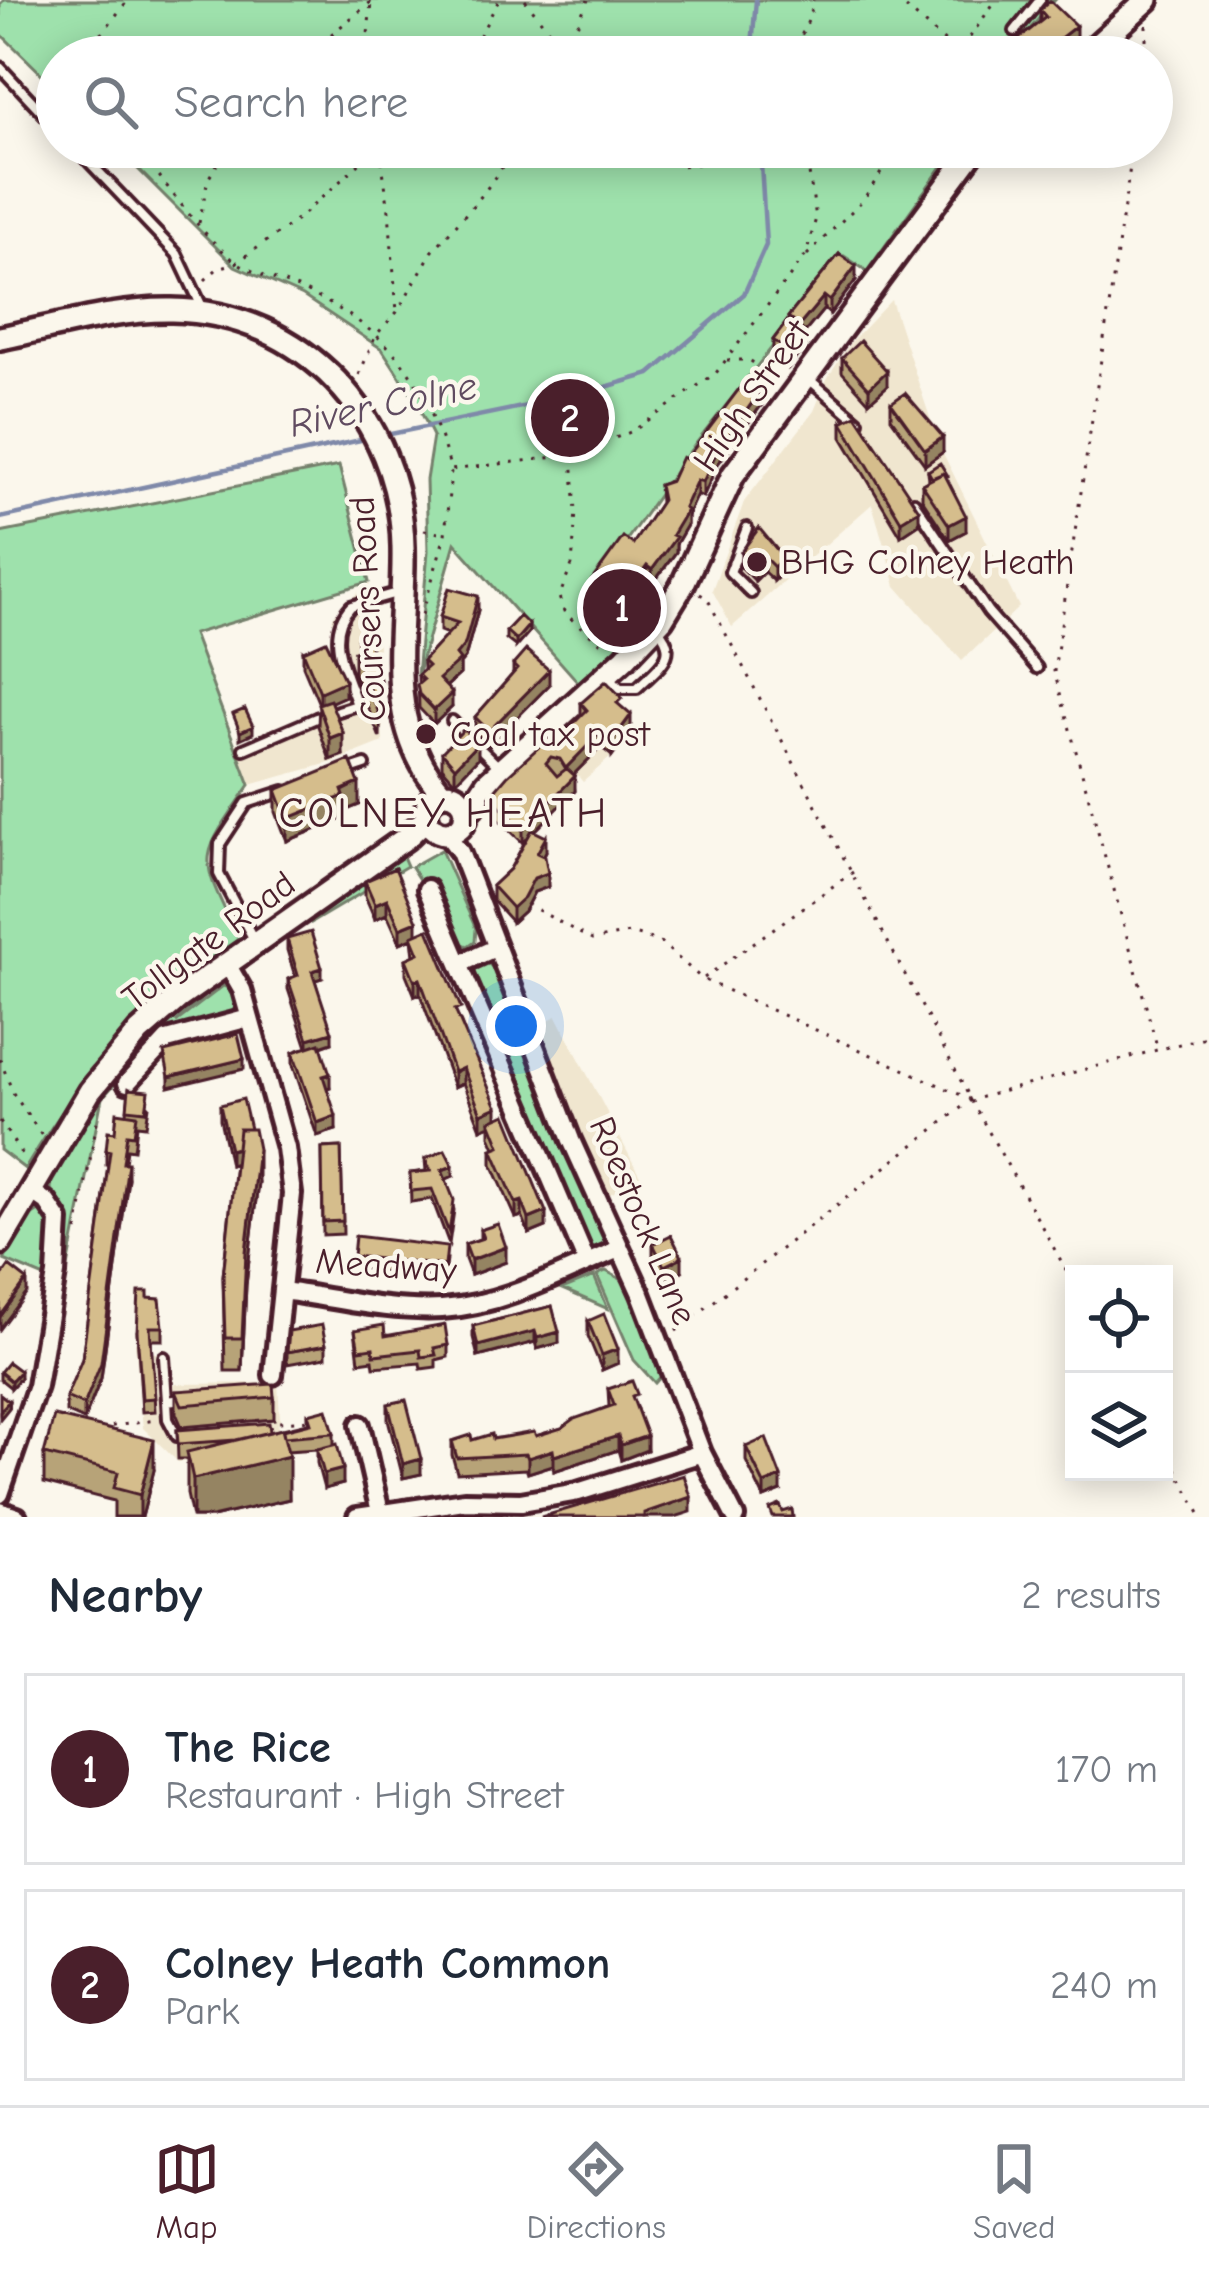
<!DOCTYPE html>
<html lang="en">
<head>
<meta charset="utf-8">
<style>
  body { margin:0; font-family:"Comic Neue",sans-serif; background:#f6f6f7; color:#1f2937 }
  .controls { position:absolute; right:36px; bottom:36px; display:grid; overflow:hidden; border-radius:0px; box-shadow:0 6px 30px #0003 }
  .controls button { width:108px; height:108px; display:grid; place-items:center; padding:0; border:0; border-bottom:3px solid #e0e1e3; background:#fff; color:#1f2937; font:60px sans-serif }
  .you { position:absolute; left:516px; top:1026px; width:42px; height:42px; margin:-30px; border:9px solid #fff; border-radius:50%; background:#1a73e8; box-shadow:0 0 0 18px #1a73e833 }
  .badge { display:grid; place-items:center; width:78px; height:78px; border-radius:50%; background:#4a1f2b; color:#fff; font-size:39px; font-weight:700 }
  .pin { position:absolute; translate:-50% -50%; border:6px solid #fff; box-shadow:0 3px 12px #0006 }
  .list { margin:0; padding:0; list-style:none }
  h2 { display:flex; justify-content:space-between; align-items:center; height:156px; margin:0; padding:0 48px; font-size:51px }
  h2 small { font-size:39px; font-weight:400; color:#747a83 }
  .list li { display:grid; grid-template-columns:78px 1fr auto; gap:36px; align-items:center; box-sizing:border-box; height:192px; margin:0 24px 24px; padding:0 24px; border:3px solid #e0e1e3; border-radius:0px }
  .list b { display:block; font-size:45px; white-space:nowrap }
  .list p { margin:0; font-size:39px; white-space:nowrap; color:#747a83 }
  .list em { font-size:39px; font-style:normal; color:#747a83 }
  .icon { flex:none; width:66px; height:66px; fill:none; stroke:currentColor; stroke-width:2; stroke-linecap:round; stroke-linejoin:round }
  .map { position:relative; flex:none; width:1209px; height:1517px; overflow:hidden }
  .search { position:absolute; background:#fff; box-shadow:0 6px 30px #0003; left:36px; right:36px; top:36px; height:132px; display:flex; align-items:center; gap:30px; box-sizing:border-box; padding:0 42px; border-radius:66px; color:#747a83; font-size:45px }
  .sheet { height:588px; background:#fff }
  nav { display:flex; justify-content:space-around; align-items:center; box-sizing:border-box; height:168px; border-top:3px solid #e0e1e3; background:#fff; font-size:33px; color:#747a83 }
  nav a { display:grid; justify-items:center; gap:6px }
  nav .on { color:#4a1f2b }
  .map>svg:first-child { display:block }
  .built { fill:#f0e6cf }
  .green { fill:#9ee1ac; stroke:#74806c; stroke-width:3 }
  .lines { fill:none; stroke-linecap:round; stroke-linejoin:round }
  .stream { stroke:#7f89a9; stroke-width:4.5 }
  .lane-casing { stroke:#4a1f2b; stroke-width:16 }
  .street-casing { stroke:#4a1f2b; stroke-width:26 }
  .secondary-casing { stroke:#4a1f2b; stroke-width:30 }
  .path { stroke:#4a1f2b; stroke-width:3; stroke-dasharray:3 9; stroke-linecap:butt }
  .lane { stroke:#fbf7ec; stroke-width:8 }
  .street { stroke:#fbf7ec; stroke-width:16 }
  .secondary { stroke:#fbf7ec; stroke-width:21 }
  .wall { fill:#b7a378; stroke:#4a1f2b; stroke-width:3 }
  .shaded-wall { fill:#958462; stroke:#4a1f2b; stroke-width:3 }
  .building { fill:#d5bd8c; stroke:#4a1f2b; stroke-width:3; fill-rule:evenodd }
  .poi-dot { fill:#4a1f2b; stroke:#fbf7ec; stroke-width:4.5 }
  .labels { text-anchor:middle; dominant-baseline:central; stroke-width:9; stroke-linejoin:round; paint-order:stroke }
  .street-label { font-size:36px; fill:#4a1f2b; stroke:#fbf7ec }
  .poi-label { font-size:36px; fill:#4a1f2b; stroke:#fbf7ec; text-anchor:start }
  .water-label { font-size:39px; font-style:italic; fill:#604b60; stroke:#fbf7ec }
  .quarter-label { font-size:42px; letter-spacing:3px; fill:#4a1f2b; stroke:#fbf7ec }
</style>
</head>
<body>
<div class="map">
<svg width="1209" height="1517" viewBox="0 0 1209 1517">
  <rect width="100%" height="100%" fill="#fbf7ec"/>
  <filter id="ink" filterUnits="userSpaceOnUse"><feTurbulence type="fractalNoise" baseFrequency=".00833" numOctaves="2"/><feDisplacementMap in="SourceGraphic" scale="24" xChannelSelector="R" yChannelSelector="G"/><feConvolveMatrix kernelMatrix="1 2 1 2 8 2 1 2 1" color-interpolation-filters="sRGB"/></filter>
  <g filter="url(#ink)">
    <path class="built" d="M891,300l48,145 80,162 -57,54 -66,-75 -24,-82 -140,123 -20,-37 32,-88 70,-91 13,-32 24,-37z
      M369,582l12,86 2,74 -50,20 -83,23 -16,-40 112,-46 -16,-55 3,-28z
      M577,718l26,24 8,-7 12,11 -40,36 -33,-39z
      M557,1016l85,164 -39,17 -65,-173z
      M151,1341l1,12h19l3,31 104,-1 2,35 -8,36 -94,8 -35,-34 -8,-86z"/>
    <path class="green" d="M4,0h1051l-49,57h-949v32l-57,-56v-29z
      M116,147h840l-89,124 -23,-15 -157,199 -102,144 45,37 -52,46 -123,-139 -38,133 11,-125 -2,-71 7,-44 -18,-36 -33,-51 -79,-53 -68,-30z
      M339,466l30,116 -176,52 57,151c-55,78 -51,70 -11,154 -103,69 -150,126 -214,230l-25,-19v-617z
      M441,850l35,79 -1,12 -7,5 -9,-4 -48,-75z
      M401,852l6,14 -96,57 -4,-6z
      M488,963l9,9 107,263 1,6 -7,7 -10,-2 -115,-270 3,-9z
      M215,986l-39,36 47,-36 11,5 4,11 -6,10 -67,21 -1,-3 -62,68 -35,174 -3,-1 4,-51 -17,-31 2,-19 36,-62 61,-75 57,-46z
      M39,1211l13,10 -3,58 -45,-19 27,-44z
      M606,1271l22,12 36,90 -9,10 -21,-23 -37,-85z
      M594,1276l14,33 -46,-20z"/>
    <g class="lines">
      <path class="stream" d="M751,57l5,-57
        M381,436l194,-40 75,-22 94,-80 22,-49 -6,-98
        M0,518l370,-80"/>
      <defs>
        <path id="lane" d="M1015,31l25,-31
          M0,67l57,61
          M75,147l102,107 27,57
          M810,380l48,41
          M914,502l74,110 49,56
          M747,528l-17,44 21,21
          M626,624l16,-20 19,14
          M609,676l11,12h17c21,-21 45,-33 20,-60
          M452,721l46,45
          M244,749l72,-31 41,-13c-11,-33 -33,-70 -6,-99l49,-14
          M344,772l21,-7
          M255,942l-36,-68 1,-30 27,-41 37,-12
          M164,1357l3,44
          M182,1436h-5l-9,-17 -1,-18 15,-2"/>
        <path id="street" d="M446,833l14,19 111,288 70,154 61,159 33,64
          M427,889l160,374
          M227,964l15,26 44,158 6,46 -19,181
          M460,964l35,-16
          M127,1083l40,-43 82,-22
          M283,1291c51,7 107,21 159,18 62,-4 120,-36 177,-60
          M360,1425l20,87
          M0,1494l37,-108 19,-112 3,-54 -12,-18 -16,-11
          M0,1511l17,6
          M357,1517l107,-16 57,1 57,-10 124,-39"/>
        <path id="secondary" d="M1084,57l63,-57
          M0,338c56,-11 115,-29 172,-28 131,2 229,108 231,237 2,87 -23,174 39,246
          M426 813a20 20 0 1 1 40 0a20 20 0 1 1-40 0Z
          M465,817l22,-34 138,-125 37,-39 20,-33 51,-111 243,-328
          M0,1243l90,-152 49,-59 38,-33 229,-161 21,-20"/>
      </defs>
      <use href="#lane" class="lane-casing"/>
      <use href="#street" class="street-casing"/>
      <use href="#secondary" class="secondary-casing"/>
      <path class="path" d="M525,0l45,57
        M897,0l66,57
        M1146,25v32
        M95,57l4,-20 29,-37
        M303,57l68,-55
        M366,57l5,-55
        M468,57l31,-57
        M553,57l11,-4
        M563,57l25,-57
        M793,57c5,-21 19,-36 20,-57
        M956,57l40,-57
        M138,147c21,29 72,100 102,117 20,13 46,18 67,28 89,43 117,87 144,178l121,-15 61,-24 83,-58 90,-118 10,-37 -11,-71
        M257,147l19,3 12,-3
        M653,147l27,19 76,-8
        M1133,147l-79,524 104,379
        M380,149l9,62 8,101
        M199,223l9,-44 20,-32
        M807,255l56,-55 35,-53
        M205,280l13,-12 18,-5 61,-43 81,-73
        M727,360h22l28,18
        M359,375l17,-40 21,-23 35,-60 51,-58 33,-47
        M572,457l4,54 -4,54 -13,32 6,17 40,32
        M424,530l20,4
        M700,594l7,4 264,502 103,184
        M422,615l23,-80 6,-63
        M527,904l65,36 37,-7 30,8 43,38 268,120
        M704,978l149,-106
        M0,1059l13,34 29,43
        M0,1121l26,40
        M77,1231l21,-115
        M676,1331l295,-231 238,-64
        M100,1428l56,-8
        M269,1428l9,-6 33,-2
        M1164,1447l38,70"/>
      <use href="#lane" class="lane"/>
      <use href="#street" class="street"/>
      <use href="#secondary" class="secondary"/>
    </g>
    <path class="wall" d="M1040,10l36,29 -23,18h-35l-2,-3v-13l24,-19z
      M839,254l17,26 -26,34 -6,-5 -19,23v14l-16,21 -16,-12v-15l15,-20v-3z
      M842,358l45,28 -18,16 -27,-30z
      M763,403l-46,62 -14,32 -6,-3 -10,22v9l-11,19v8l-24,33 -5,-4 -25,35 -30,-21v-15l41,-36 27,-41 -1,-18 12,-4 15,-22z
      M891,403l52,49 -18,13 -34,-47z
      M842,422l77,102 -18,12 -59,-99z
      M928,471l20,10 18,50 -17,9 -27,-41v-15l7,-4z
      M759,528l24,44 -9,9 -10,-9 -9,9 -14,-14v-15z
      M478,610l-13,48 -5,6v10l-14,13 6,20 -18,17 -15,-16 -1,-33 5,-5v-9l25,-27 -8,-3v-14z
      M506,631l23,1 -13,15 -10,-8z
      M357,643l24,40 -1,55 -26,-65v-22l3,-1z
      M303,651l42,45 -14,6 12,53 -13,5 -12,-34 1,-22 -16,-38z
      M513,665l36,20 -60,61 -14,-14v-15l38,-43z
      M581,703l41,5 9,22 -19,26 -11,-9 -28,28 2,16 -40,40 11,20 -3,6 5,30 -14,5 -10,19 -12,11 -20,-22v-14l18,-17 16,-29 -3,3 -33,-32v-15l66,-55 25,-25z
      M442,752l36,6 -23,24 -13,-15z
      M276,790l83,15 -15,6v7l-57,23 -11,-29z
      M395,868l22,66 44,89 36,95 49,109 -17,7 -7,-18 -6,2 -24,-54v-15l3,-1 -5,-12v-11l-9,4 -18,-46 -9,4 -34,-93 -5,2 -9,-22v-15l8,-3 -2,-18 -12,5 -13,-29 -12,5 -10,-23v-15z
      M287,939l35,39 -7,2 17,62 -11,4 9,41 -3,1 9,42 -19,6 -24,-71v-13l14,-5 -19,-58v-10l7,-3 -8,-26z
      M129,1089l20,17 -3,20 -9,-1 -3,25 -7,-1 -2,14 3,15 -27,200 -17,42 -18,-8v-15l16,-38 26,-194h-2v-15l21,-36z
      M220,1105l38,77 -12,103 -4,86h-17l-2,-95 12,-113 -5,2 -10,-46z
      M341,1147l2,87 -20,1 -1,-87z
      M425,1159l28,17 -7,3 8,31 -5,34 -17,-45 -21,3 -1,-29 16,-2z
      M480,1230l26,32 -35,13 -6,-16v-15l15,-5z
      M653,1244l29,27 -18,10 -11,-22z
      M353,1256l94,3 -2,19 -92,-10z
      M148,1298l15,29v13h-12l4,71 -13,1 -5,-81z
      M552,1306l7,37 -22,6 -2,-7 -57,15 -5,-20v-11z
      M588,1321l30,42 -16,7 -14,-34z
      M355,1330l93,15v12l-12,3v7l-15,2 -1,-6 -46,4 -1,-7 -14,2z
      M326,1345v12l-39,7v-12z
      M0,1372l20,6 -9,10 -11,-9z
      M608,1389l29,20 10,41 -26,10 -3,-10 -64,21 -1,-6 -25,8 -2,-4 -69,4 -5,-18v-14l84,-5 26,-8 47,-22z
      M176,1391l98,6v22l-92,8 -6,-14z
      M388,1404l33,70 -18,4 -15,-59z
      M308,1414l26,19v12l9,39 -19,5 -7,-26v-14l-30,2 2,48 -77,18h-20l-5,-23v-35h-9l-1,-29 93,2 38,-9z
      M746,1447l35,44 -17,7 -18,-37z
      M44,1454l110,16 -12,47h-28v-16l-70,-18z"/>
    <path class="shaded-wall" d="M1076,26v13l-23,18h-17z
      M856,266v14l-26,34v-13z
      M824,296v13l-19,23v14l-16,21v-15l10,-26z
      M887,371v15l-18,16v-14z
      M763,388v15l-46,62 -14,32v-15l14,-31z
      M943,437v15l-18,13v-15z
      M697,480v14l-10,22v9l-11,19v8l-24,33v-15z
      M919,510v14l-18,12v-15z
      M966,516v15l-17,9v-15z
      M764,557v15l-9,9v-15z
      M783,557v15l-9,9v-14z
      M647,566v15l-25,35v-15z
      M478,596v14l-13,48 -5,6v10l-21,19v-14l17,-24z
      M529,625v7l-13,15v-7z
      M549,670v15l-60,61v-15z
      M345,681v15l-25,11v-15z
      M452,693v14l-18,17v-14z
      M631,715v15l-19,26v-15z
      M253,726v7l-13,6v-7z
      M601,732v15l-35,35v-14z
      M343,733v22l-13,5v-22z
      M478,743v15l-23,24v-15z
      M575,776v15l-52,52v-14z
      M359,783v22l-15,6v7l-57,23v-22z
      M546,837v14l-9,17v-15z
      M548,873v14l-14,5 -10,19 -12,11v-14l22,-30z
      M387,899v15l-12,5v-15z
      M417,921v15l-17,7v-15z
      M322,968v10l-10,3v-10z
      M420,979v15l-5,2v-15z
      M332,1032v10l-24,8v-11z
      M244,1059v10l-75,18v-10z
      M463,1068v15l-9,4v-15z
      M330,1074v13l-7,2v-13z
      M497,1107v15l-7,-1v4l-9,4v-15z
      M336,1116v14l-19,6v-13z
      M253,1143v15l-23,7v-15z
      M258,1149v33l-12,103 -4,86 4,-119z
      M128,1163v15l-27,200 -17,42v-15z
      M453,1166v10l-11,5v-11z
      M522,1201v15l-6,2v-15z
      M546,1212v15l-17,7v-15z
      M506,1247v15l-35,13v-15z
      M682,1257v14l-18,10v-15z
      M27,1280v13l-27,36v-12z
      M535,1331v11l-57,15v-11z
      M559,1332v11l-22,6v-11z
      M618,1349v14l-16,7v-15z
      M20,1371v7l-9,10v-7z
      M9,1401v7l-9,11v-8z
      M618,1436v14l-64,21v-15z
      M647,1436v14l-26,10v-15z
      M154,1440v30l-12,47h-2v-22z
      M553,1450v15l-25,8v-15z
      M289,1456v43l-77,18h-19v-38z
      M421,1459v15l-18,4v-14z
      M343,1469v15l-19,5v-15z
      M781,1477v14l-17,7v-14z
      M691,1497v15l-16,5h-31v-4z"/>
    <path class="building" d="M1050,1l26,25 -40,31h-7l-13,-16 30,-24 -6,-7z
      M839,254l17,12 -26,35 -6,-5 -25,30 -11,-9z
      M789,319l16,13 -16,20 -16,-12z
      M860,341l27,30 -18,17 -27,-30z
      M748,377l15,11 -46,63 -14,31 -6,-2 -13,28 3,2 -15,25 4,2 -24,33 -5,-4 -25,35 -30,-21 31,-43 10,7 29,-44 -3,-15 12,-4 11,-24 4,2z
      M905,393l38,44 -18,13 -34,-47z
      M856,415l63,95 -18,11 -59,-99z
      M940,463l8,13 -2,1 -2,-4 -12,5 -4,-7z
      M944,473l22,43 -17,9 -27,-41z
      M759,528l24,29 -9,10 -10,-10 -9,9 -14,-14z
      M449,588l29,8 -13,48 -9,11 4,5 -21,19 13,14 -18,17 -15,-16 -2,-9 6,-5 -5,-5 10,-9 -5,-5 35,-38 -18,-6z
      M520,616l9,9 -13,15 -10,-9z
      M368,639l13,44 -1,33 -26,-65 5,-1 -2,-7z
      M326,641l19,40 -25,11 -17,-41z
      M526,650l23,20 -60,61 -14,-14 42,-48 -4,-4z
      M606,681l16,17 -5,5 14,12 -19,26 -11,-9 -35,36 9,8 -52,53 -33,-33 17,-20 44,-40 5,5 31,-31 -6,-7zM551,757l9,2 6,10 -9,7 -11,-13z
      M330,700l13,33 -13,5 -12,-34z
      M245,709l8,17 -13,6 -7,-18z
      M464,729l14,14 -23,24 -13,-15z
      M350,760l9,23 -17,7 2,6 -57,23 -11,-29z
      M532,830l14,7 -9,16 8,4 3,16 -14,5 -10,19 -12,11 -20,-22 18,-17z
      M395,868l22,53 -17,7 -13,-29 -12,5 -10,-23z
      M428,929l33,79 -6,2 42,97 -16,7 -18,-46 -9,4 -34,-93 -5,2 -9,-22 13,-6 -7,-17z
      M311,932l11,36 -10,3 20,61 -24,7 -20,-60 10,-4 -11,-36z
      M238,1034l6,25 -75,18 -5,-25z
      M320,1043l10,31 -7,2 13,40 -19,7 -24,-71z
      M129,1089l20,2 -3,20 -19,-2z
      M243,1099l7,30h-11l-2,19 -7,2 -10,-45z
      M117,1112l20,3 -3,20 -7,-1 -4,29h5l-27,200 -17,42 -18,-8 16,-38 28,-208 -4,-1 2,-19 7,1z
      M506,1114l40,98 -17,7 -7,-18 -6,2 -24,-54 8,-3 -10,-25z
      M239,1129h15l4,20 -12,103 -4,86h-17l-2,-62z
      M341,1147l2,74 -20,1 -1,-74z
      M445,1150l8,16 -11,4 12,30 -5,33 -17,-44 -21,2 -1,-18 21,-2 -6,-12z
      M498,1224l8,23 -35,13 -6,-16 18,-6 -3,-8z
      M671,1235l11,22 -18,9 -11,-22z
      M355,1236l92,11 -2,19 -92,-10z
      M9,1266l18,14 -27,37v-38z
      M139,1292h9v6l12,1 3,28h-13l5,71 -13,1 -5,-68z
      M552,1306l7,26 -22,6 -2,-7 -57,15 -5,-20z
      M604,1314l14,35 -16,6 -14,-34z
      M322,1325l4,20 -39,7 2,-21z
      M384,1325l1,11 60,-11 3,20 -14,3 2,7 -15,2 -1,-7 -46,5 -1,-7 -14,2 -4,-20z
      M8,1362l12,9 -9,10 -11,-9z
      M632,1381l5,13 -5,2 15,40 -26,9 -3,-9 -64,20 -1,-6 -25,8 -2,-4 -69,4 -5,-17 19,-6 1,5 20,-6 1,5 41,-7 2,4 26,-8 12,-9 40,-14 -6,-16z
      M273,1384l1,13 -92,8 -6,-14z
      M0,1394l9,7 -9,10z
      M406,1400l15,59 -18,5 -15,-60z
      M327,1409l7,24 -50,4 -1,-7 28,-7 -3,-9z
      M54,1416l100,24 -14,55 -26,-7 4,-16 -74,-18z
      M269,1423l1,9 -34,8 -58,4 -1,-14z
      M282,1429l7,27 -96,23 -6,-27z
      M766,1438l15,39 -17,7 -18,-37z
      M337,1444l6,25 -19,5 -7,-25z
      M684,1475l7,22 -47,16v4h-103z
      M780,1505l3,7 9,-3 1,8h-20l-3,-8z"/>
  </g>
  <g class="poi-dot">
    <circle cx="757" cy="562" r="12"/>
    <circle cx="426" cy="734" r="12"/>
  </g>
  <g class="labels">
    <g class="street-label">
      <text transform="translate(752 396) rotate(-55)">High Street</text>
      <text transform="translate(368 609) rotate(-93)">Coursers Road</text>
      <text transform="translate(209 941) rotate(-37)">Tollgate Road</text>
      <text transform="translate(643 1221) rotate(67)">Roestock Lane</text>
      <text transform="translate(386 1266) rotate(4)">Meadway</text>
    </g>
    <g class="poi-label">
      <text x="781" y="562">BHG Colney Heath</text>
      <text x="450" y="734">Coal tax post</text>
    </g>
    <g class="water-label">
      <text transform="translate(383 405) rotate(-12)">River Colne</text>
    </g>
    <g class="quarter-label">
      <text x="444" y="813">COLNEY HEATH</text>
    </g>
  </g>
</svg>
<div class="controls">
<button><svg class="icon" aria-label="locate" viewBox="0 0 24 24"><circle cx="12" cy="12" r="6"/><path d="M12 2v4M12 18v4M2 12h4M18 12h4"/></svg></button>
<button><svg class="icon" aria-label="layers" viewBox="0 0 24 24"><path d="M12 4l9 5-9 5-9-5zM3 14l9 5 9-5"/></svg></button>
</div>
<div class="you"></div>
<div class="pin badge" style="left:622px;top:608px">1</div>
<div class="pin badge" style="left:570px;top:418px">2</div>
<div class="search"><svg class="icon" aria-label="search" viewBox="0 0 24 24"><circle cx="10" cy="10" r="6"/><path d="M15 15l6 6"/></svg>Search here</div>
</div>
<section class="sheet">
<h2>Nearby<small>2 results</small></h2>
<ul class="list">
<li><span class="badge">1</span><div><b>The Rice</b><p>Restaurant · High Street</p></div><em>170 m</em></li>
<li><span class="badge">2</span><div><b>Colney Heath Common</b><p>Park</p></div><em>240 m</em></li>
</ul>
</section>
<nav>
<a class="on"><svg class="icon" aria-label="map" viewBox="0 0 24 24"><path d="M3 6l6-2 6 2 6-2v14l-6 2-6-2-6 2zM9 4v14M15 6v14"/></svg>Map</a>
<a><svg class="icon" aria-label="directions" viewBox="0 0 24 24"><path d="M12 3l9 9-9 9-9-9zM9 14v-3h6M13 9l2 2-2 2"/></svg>Directions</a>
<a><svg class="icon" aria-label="saved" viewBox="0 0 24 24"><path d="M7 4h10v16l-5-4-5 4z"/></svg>Saved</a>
</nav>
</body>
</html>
